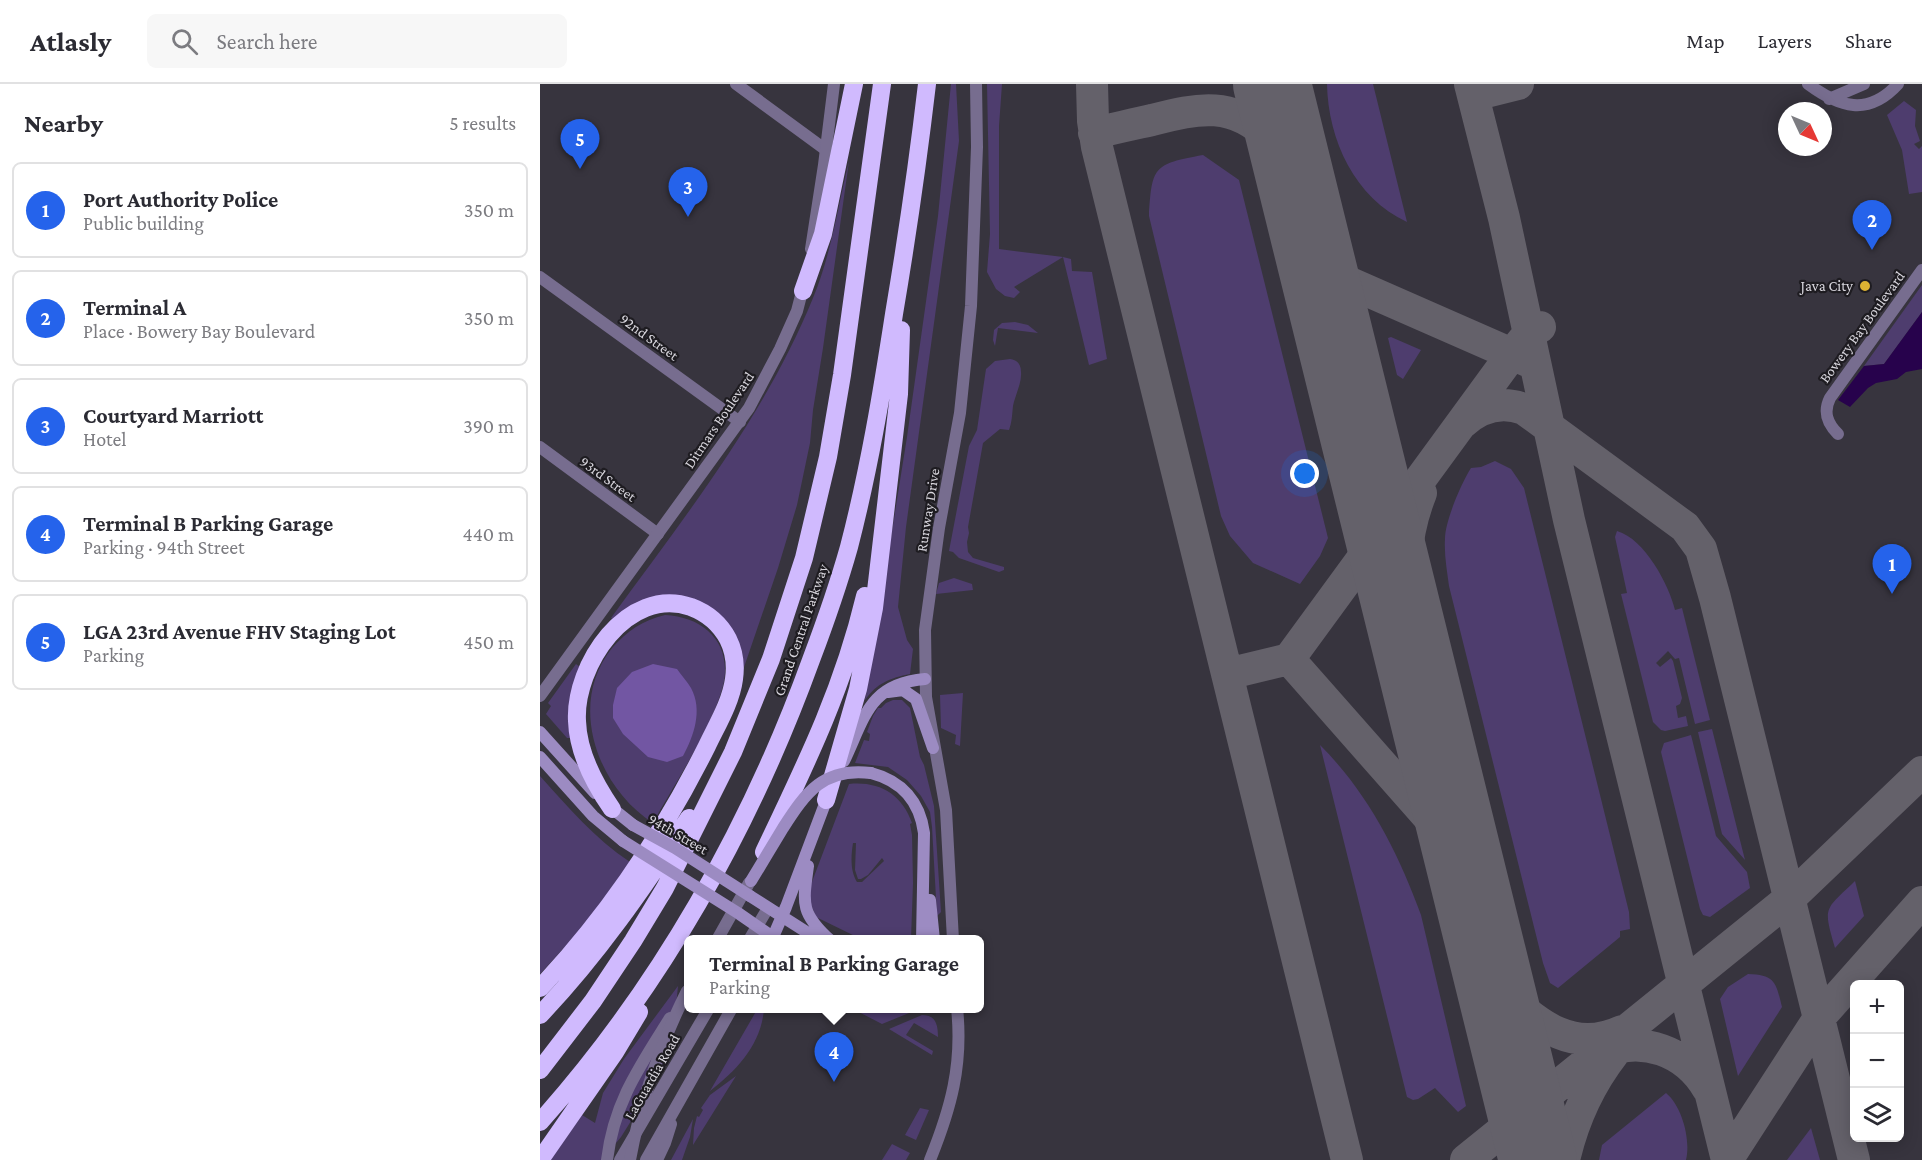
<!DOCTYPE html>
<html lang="en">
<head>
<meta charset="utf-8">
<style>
  body { margin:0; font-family:"Crimson Pro",serif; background:#f7f7f7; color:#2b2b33 }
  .controls { position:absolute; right:18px; bottom:18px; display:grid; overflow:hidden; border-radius:9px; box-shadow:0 3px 15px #0003 }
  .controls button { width:54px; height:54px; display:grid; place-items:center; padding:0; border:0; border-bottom:2px solid #e1e1e2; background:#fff; color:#2b2b33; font:30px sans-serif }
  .compass { position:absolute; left:1238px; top:18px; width:54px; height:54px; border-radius:50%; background:#fff; box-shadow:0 3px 15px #0003; rotate:134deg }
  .you { position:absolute; left:765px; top:390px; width:21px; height:21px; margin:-15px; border:4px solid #fff; border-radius:50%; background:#1a73e8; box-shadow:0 0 0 9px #1a73e833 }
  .badge { display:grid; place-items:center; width:39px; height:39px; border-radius:50%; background:#2563eb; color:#fff; font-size:20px; font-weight:700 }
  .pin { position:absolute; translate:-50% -50px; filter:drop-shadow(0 2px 3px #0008) }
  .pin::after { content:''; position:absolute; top:32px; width:21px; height:18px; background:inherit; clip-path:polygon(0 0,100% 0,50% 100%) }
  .popup { position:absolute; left:144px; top:851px; width:300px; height:78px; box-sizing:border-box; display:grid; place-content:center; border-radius:9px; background:#fff; filter:drop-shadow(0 2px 4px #0005); font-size:20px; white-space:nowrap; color:#7c7c81 }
  .popup b { font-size:22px; color:#2b2b33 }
  .popup::after { content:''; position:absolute; left:50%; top:100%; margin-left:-12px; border:12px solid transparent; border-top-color:#fff }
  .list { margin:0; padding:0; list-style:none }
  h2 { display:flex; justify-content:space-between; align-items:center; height:78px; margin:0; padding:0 24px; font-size:26px }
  h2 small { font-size:20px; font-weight:400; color:#7c7c81 }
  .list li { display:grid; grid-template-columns:39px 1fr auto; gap:18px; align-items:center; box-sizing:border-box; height:96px; margin:0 12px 12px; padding:0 12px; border:2px solid #e1e1e2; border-radius:9px }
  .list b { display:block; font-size:22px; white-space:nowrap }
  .list p { margin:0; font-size:20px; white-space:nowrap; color:#7c7c81 }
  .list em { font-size:20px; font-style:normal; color:#7c7c81 }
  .icon { flex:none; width:33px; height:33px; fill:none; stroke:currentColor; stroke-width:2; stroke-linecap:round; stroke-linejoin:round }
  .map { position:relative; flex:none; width:1382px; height:1076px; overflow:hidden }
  header { display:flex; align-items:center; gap:36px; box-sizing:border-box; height:84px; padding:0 30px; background:#fff; border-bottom:2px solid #e1e1e2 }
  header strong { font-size:28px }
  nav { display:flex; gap:33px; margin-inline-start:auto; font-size:21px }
  .search { width:420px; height:54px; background:#f7f7f7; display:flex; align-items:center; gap:15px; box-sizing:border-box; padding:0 21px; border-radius:9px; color:#7c7c81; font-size:22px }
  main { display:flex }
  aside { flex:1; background:#fff }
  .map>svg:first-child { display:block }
  .green { fill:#4e3d6e; fill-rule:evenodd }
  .forest { fill:#7256a3 }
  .water { fill:#27024c }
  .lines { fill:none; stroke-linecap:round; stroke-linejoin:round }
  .taxiway { stroke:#64616a; stroke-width:32 }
  .runway { stroke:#64616a; stroke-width:78 }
  .minor { stroke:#776d8f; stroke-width:12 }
  .tertiary { stroke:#776d8f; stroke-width:12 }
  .secondary { stroke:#9c8bc2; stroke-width:12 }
  .motorway { stroke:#d0bafe; stroke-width:18 }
  .tertiary-bridge { stroke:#776d8f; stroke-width:12 }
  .secondary-bridge { stroke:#9c8bc2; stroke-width:12 }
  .poi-dot { fill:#ddb233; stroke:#1e1c21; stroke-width:2 }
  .labels { text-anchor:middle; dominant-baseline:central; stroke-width:4.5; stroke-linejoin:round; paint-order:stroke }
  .poi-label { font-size:15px; fill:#d8d6dd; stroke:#1e1c21; text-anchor:end }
  .street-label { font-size:15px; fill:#d8d6dd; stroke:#1e1c21 }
</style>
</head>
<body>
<header>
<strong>Atlasly</strong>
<div class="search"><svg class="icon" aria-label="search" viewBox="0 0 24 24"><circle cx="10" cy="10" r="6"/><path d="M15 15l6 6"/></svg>Search here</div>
<nav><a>Map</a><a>Layers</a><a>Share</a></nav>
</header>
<main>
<aside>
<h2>Nearby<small>5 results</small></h2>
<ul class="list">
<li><span class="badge">1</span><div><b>Port Authority Police</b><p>Public building</p></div><em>350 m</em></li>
<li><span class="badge">2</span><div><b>Terminal A</b><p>Place · Bowery Bay Boulevard</p></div><em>350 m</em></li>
<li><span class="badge">3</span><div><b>Courtyard Marriott</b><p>Hotel</p></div><em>390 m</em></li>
<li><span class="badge">4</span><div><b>Terminal B Parking Garage</b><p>Parking · 94th Street</p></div><em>440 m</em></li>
<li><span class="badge">5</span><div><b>LGA 23rd Avenue FHV Staging Lot</b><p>Parking</p></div><em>450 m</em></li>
</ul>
</aside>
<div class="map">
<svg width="1382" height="1076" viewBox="0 0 1382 1076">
  <rect width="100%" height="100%" fill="#37343e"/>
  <path class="green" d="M411,0h5l3,57 -53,386 -8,80 9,33 6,9 -3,25c-20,4 -33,9 -45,26l42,-263 31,-221z
    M447,0h15l-3,42v123l64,8 8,2 1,12 20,1 15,87 -18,6 -26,-108 -49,30 6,5 -6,6 -9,-2 -9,-7 -9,-17 3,-38z
    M787,0h46l34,138c-52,-24 -79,-82 -80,-138z
    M1364,17l12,9 -1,16 5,15 -6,3 5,5 3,-3v46l-13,2 -7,-44 -15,-35z
    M663,71l36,25 89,358 -8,18 -20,28 -47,-21 -23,-27 -9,-20 -72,-300c3,-49 4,-52 54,-61z
    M309,77l-26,187 -10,62 -3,33 -13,62 -19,63 -37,108 -45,-75 -82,19 -3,-2c74,-102 154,-202 202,-320 18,-43 25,-92 36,-137z
    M1382,201v27l-38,52 -20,2z
    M475,238l13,3 10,8 -40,-5 -3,18 -2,-6 1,-10 8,-7z
    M851,253l30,13 -18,29 -6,-4 -9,-37z
    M470,275c7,1 11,5 11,13 1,11 -6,23 -8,34 -1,9 -1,16 -4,24l-9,-1 -17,14 -15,84 1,6 -2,9 1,10 5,6 31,9v3l-5,2 -40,-14 -6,-6 -4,-1 20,-105 8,-16 9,-61 9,-8z
    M955,377l16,8 13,19 105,424 1,17 -10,2v6l-62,51 -8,-5 -7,-20 -94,-377c-2,-15 -5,-32 -4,-47 0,-18 16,-55 26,-71l10,-1z
    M1077,447c28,8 52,54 58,79l7,-2 28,112 -15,4 -16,-66 -4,1 -7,-8 -12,12 4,4 11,-9 2,3 9,37 -2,6 -4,2 2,12 8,-2 2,10 -23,5 -4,-1 -8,-8 -32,-128 6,-1 -12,-56z
    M414,494l18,6 1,6 -37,4 3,-11z
    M125,531c40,2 68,29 58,71 -11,42 -48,97 -70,137 -56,-36 -86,-119 -41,-175 15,-17 31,-28 53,-33z
    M36,580l4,3 -9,71h-4l-21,-24 5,-8 -3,-3z
    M423,609l-3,53 -5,-2 1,-9 -15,-7 -1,-33z
    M353,616h9l8,8 10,49 4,8 10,41 7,106 -4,4 -5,-89 -2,-15 -9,-16 -14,-16 -19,-13 -33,-4 9,-23 5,1 1,-7 -3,-2 6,-16 5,-8h3l5,-5z
    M1172,645l33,131 -23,-26 -24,-102z
    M1151,651l25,101 31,36 3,16 -40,29 -7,-2 -3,-6 -39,-157 3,-9z
    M780,661c48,48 78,107 101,170l45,191 -8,6 -23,-24 -17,11 -5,1 -6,-3z
    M0,692c28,31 55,63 90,86l-48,66 -42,46z
    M309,700c30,-3 53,10 63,39l-2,1 2,11 1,48 -2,56h-50l-45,-22 -9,-22zM313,759h3l-1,27 3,9h3l7,-4 14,-17 2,3 -22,21h-5c-7,-11 -6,-26 -4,-39z
    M1315,797l9,35 -29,32c-12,-42 -11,-37 20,-67z
    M1208,890c28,1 28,9 34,33l-44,69 -18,-77 8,-12z
    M138,902l-7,71 -50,80 -19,23h-52l32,-45 13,8 8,-30 21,-34z
    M218,924l6,1c-3,36 -27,61 -54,82z
    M361,924l13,3 -32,13 -29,-15z
    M382,931c14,0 16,10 16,22l-24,-14 -8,12 27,16 -1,4 -43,-26z
    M196,992l-43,69 1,-17 3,-12 2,1 4,-7 -2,-2 9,-13z
    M1126,1009c16,13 25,47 20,67h-87l3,-15z
    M380,1024l9,2 -13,30 -11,-5z
    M153,1035l-3,18 -8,23h-11z
    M1271,1044l9,32h-33z
    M352,1060l18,9 -4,7h-24z"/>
  <path class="forest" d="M113,580l24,5c4,6 10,12 14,19 12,22 3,48 -8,68l-16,6 -19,-5 -25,-23 -10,-16v-13l4,-17 15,-16z"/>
  <path class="water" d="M1382,228v57l-16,3 -9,7 -21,4 -8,5 -18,19 -12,-7 26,-34 20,-2z"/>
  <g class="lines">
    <path class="taxiway" d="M552,0l1,37 4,26 250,1013
      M930,0l34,134 65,302 158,640
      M934,11l44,-11
      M554,49c19,-4 39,-9 58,-13 46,-12 82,-20 119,19 9,10 16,23 23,34
      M745,51l4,-51
      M778,185l212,93
      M921,340c18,-17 39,-24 63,-15l161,118 16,22 14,49 139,562
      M867,545c-4,-47 -4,-91 14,-136
      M749,575l141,160 19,31 27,60
      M687,590l62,-15 223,-305 18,-22 10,-5
      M956,903c38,32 72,69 126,44
      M1062,969c40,-18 84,-2 106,36
      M926,1076l323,-261 133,-127
      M1024,1076c9,-39 25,-75 50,-107
      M1187,1076l92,-142 103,-116"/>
    <path class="runway" d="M732,0l266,1076"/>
    <path class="minor" d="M196,0l90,66
      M0,193l200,145
      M1298,350c-11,-11 -15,-22 -8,-36l92,-128
      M0,363l118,87
      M413,856l-7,-130 -20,-113 -1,-67 14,-102 21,-115 11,-107 6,-159 -1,-63
      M390,1076c21,-52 33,-95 27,-152"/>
    <path class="tertiary" d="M1268,0c31,23 60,33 90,0
      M1289,15l35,-15
      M271,165l13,-84 10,-81
      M0,612l209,-288 31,-59 17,-38 7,-27
      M209,856l19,-32
      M67,1076c7,-58 33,-94 63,-142
      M80,1076l89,-152
      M106,1076l86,-152
      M117,1076l8,-17 6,-19"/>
    <path class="secondary" d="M348,608l15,-2 13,9 17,49
      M0,648l55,61
      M0,673l53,59 30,25
      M304,677c21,-44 25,-77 81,-82
      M331,689c31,8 49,29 53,60l-2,107
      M68,721l25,20
      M268,782c-5,37 -8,47 22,74
      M210,812l69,44
      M390,816l4,40
      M198,829l39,27
      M233,853l13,-30 43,-114"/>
    <path class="motorway" d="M263,207l20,-57 31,-150
      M286,716l32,-111 16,-81 25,-214 2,-64
      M224,768c41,-86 79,-163 101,-256
      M0,904c68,-72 123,-154 167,-242 10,-21 24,-44 27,-67 2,-14 0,-28 -6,-40 -8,-15 -21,-26 -37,-32 -64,-22 -117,59 -114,114 1,32 17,62 35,88
      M0,931c57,-60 104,-128 149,-197
      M0,986l53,-69 40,-60 32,-53 68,-136 38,-93 33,-101 24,-101 14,-82 40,-291
      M0,1038c120,-134 210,-294 271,-462 14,-37 27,-74 38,-113 20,-77 33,-155 45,-233 13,-77 24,-153 33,-230
      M0,1076l75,-108 24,-40"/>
    <path class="tertiary-bridge" d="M177,856l32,-57
      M90,1076c11,-60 30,-115 57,-169"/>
    <path class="secondary-bridge" d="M93,741l42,23 75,48
      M83,757l115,72
      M211,797c11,-18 21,-35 32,-53 23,-36 41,-61 88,-55"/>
  </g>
  <circle class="poi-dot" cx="1325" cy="202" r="6"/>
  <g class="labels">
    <g class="poi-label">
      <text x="1313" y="202">Java City</text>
    </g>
    <g class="street-label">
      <text transform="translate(1322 243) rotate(-54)">Bowery Bay Boulevard</text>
      <text transform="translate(109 253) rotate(36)">92nd Street</text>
      <text transform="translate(179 336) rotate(-56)">Ditmars Boulevard</text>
      <text transform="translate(68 395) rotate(36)">93rd Street</text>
      <text transform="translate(388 426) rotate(-81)">Runway Drive</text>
      <text transform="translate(261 546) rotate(-71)">Grand Central Parkway</text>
      <text transform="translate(138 750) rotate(30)">94th Street</text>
      <text transform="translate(112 993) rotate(-60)">LaGuardia Road</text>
    </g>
  </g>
</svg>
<div class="controls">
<button>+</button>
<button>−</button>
<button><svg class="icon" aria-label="layers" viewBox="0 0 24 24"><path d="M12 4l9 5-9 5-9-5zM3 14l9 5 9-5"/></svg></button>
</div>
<svg class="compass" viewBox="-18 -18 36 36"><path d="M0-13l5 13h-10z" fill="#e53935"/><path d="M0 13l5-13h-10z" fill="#7c7c81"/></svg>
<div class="you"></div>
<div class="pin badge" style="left:1352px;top:510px">1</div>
<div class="pin badge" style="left:1332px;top:166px">2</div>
<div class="pin badge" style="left:148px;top:133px">3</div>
<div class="pin badge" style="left:294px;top:998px">4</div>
<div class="popup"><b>Terminal B Parking Garage</b>Parking</div>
<div class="pin badge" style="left:40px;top:85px">5</div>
</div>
</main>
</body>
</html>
